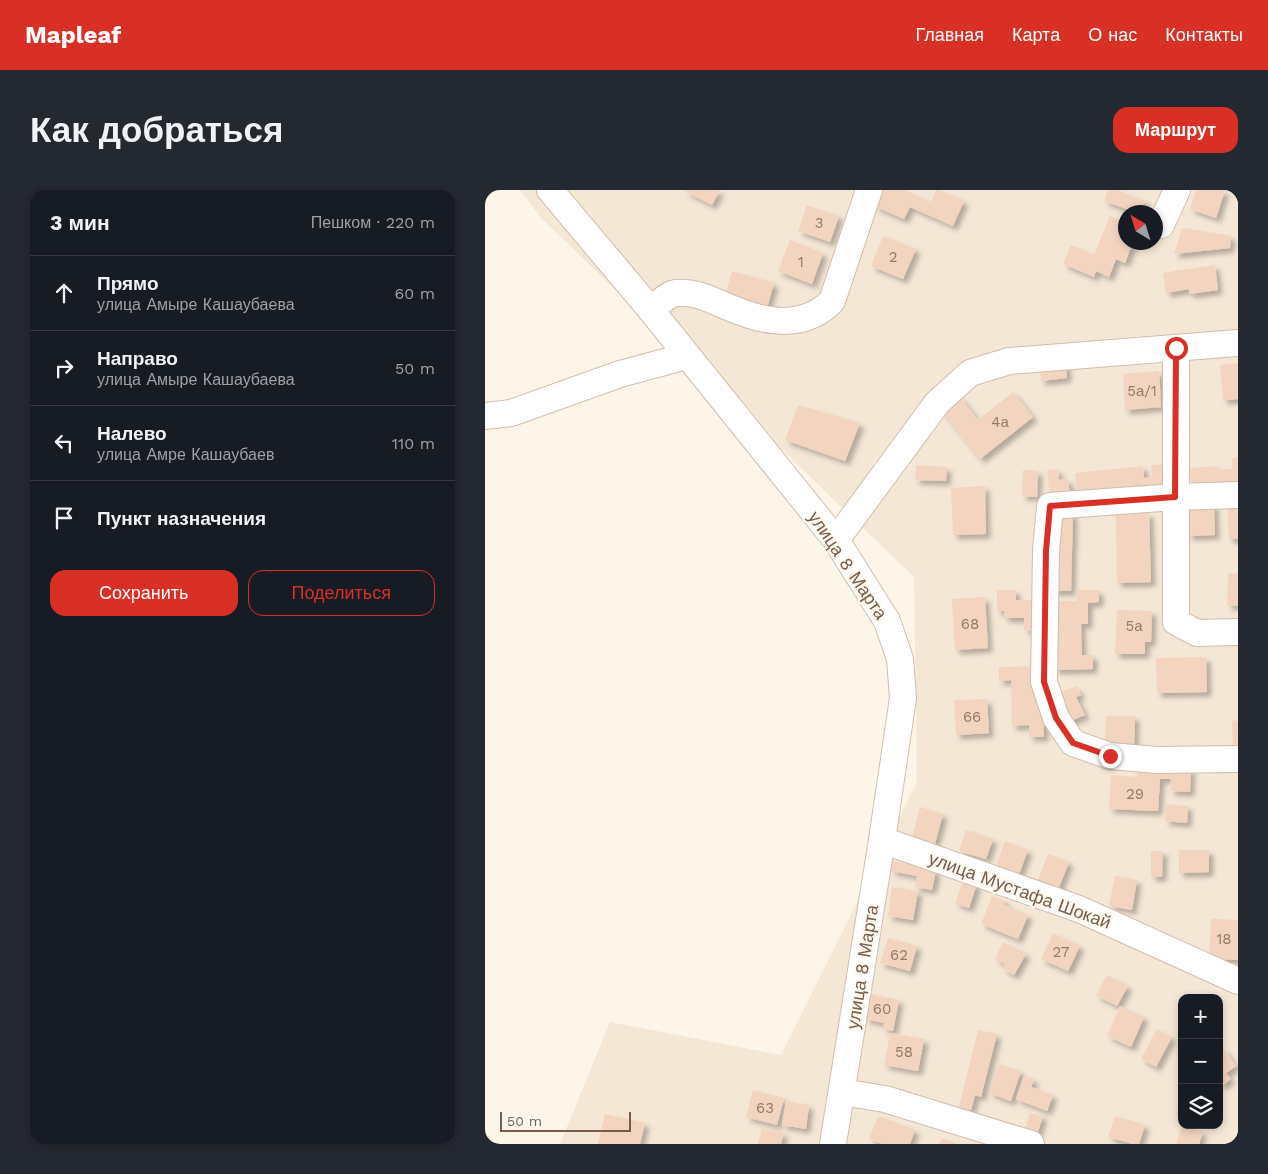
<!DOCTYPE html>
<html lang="ru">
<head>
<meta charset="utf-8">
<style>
  body { margin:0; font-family:"Work Sans",sans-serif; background:#242831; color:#f1f3f6 }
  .controls { position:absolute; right:15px; bottom:15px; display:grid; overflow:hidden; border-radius:10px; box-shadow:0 2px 8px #0003 }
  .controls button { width:45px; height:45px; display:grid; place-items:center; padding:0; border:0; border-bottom:1px solid #363941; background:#171b24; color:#f1f3f6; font:25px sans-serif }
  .compass { position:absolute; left:633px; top:15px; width:45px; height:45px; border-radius:50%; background:#171b24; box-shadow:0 2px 8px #0003; rotate:322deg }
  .scale { position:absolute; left:15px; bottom:12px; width:131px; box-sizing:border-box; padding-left:5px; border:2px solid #785b4b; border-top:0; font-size:14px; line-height:18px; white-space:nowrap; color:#785b4b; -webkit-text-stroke:4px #fff9ef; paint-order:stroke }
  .stop { position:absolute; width:15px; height:15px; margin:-11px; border:4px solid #d93025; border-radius:50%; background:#fff }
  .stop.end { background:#d93025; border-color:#fff; box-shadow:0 1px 5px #0008 }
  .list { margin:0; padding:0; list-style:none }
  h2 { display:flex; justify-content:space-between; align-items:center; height:65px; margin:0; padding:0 20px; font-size:21px }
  h2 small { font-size:16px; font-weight:400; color:#9ea1a6 }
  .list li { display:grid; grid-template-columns:32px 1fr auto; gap:15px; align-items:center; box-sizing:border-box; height:75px; padding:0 20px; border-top:1px solid #363941 }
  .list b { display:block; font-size:19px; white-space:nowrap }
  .list p { margin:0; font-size:16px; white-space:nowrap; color:#9ea1a6 }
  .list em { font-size:16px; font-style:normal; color:#9ea1a6 }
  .actions { display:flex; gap:10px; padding:15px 20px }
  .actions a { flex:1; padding:11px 0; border:1px solid #d93025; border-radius:15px; text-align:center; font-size:18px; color:#d93025 }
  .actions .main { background:#d93025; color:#fff }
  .icon { flex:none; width:28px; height:28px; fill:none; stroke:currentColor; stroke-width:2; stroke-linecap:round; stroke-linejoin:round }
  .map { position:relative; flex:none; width:753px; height:954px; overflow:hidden; border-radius:15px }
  header { display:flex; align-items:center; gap:30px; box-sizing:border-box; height:70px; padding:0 25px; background:#d93025; color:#fff }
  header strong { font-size:24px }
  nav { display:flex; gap:28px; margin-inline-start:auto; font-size:18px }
  .intro { display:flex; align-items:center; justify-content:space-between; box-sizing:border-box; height:120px; padding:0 30px }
  h1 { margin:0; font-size:35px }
  .button { padding:12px 22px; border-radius:15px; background:#d93025; color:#fff; font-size:18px; font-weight:700 }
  main { display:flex; gap:30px; padding:0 30px }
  aside { flex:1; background:#171b24; border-radius:15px; box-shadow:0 2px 8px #0003 }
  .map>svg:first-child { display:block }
  .residential { fill:#f5e7d6; fill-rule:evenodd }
  .building { fill:#f3d4bf; filter:url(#shadow) }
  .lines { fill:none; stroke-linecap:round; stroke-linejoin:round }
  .minor-casing { stroke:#d0bdad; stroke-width:28 }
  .minor { stroke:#fff; stroke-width:26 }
  .route { stroke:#d93025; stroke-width:6 }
  .labels { text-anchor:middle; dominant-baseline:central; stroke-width:4.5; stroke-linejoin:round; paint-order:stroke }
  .number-label { font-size:15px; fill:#977968 }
  .street-label { font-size:18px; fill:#785b4b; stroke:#fff9ef }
</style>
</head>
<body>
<header>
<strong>Mapleaf</strong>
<nav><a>Главная</a><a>Карта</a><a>О нас</a><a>Контакты</a></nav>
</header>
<div class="intro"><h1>Как добраться</h1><a class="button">Маршрут</a></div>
<main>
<aside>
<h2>3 мин<small>Пешком · 220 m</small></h2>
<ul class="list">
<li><svg class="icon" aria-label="ahead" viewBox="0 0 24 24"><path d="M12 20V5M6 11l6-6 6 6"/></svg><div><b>Прямо</b><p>улица Амыре Кашаубаева</p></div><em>60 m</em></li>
<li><svg class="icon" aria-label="right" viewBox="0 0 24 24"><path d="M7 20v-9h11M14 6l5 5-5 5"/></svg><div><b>Направо</b><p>улица Амыре Кашаубаева</p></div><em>50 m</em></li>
<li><svg class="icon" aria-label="left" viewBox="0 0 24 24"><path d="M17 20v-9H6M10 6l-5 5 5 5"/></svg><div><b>Налево</b><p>улица Амре Кашаубаев</p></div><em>110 m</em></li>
<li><svg class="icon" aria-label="arrive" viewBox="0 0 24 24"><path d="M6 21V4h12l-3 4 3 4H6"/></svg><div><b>Пункт назначения</b></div></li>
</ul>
<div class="actions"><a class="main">Сохранить</a><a>Поделиться</a></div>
</aside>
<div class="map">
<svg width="753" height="954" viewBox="0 0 753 954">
  <defs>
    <filter id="shadow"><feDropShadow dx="4.5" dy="4.5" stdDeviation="2.5" flood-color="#0004"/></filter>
  </defs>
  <rect width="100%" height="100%" fill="#fdf5e8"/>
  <path class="residential" d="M35,0h718v954h-678l50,-122 171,33 136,-273 -3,-205 -372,-358zM640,22h30v30h-30zM697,808h37v127h-37z"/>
  <path class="building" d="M197,0h38l-8,15z
    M396,0h23l27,12 5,-12h4l24,11 -11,25 -43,-19 -6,12 -30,-13z
    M623,0h9l28,11 -5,11h-5l-31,-11z
    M711,0h29l-9,28 -26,-9z
    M322,15l32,11 -9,26 -32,-11z
    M625,26l15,7v19h8l-8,21 -9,-4 -7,18 -13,-6 -2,6 -31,-13 8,-19 23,10z
    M697,38l49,8 -1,12 -56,6z
    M398,46l33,13 -13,30 -32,-13z
    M305,50l33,13 -11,31 -34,-13z
    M730,75l3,25 -29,4v-5l-23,4 -3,-20z
    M247,81l42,12 -7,25 -42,-12z
    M581,172l1,16 -26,3 -1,-17z
    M753,173v36l-15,1 -3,-35z
    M674,181l2,36 -36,3 -2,-36z
    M528,202l20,25 -53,42 -39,-49 18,-14 19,24z
    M313,215l62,18 -15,38 -60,-21z
    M753,267v25l-47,3 -1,-17 28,-2v4l14,-1v-11z
    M684,274l2,25 -93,8 -3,-24 68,-7 1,12 8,-1 -1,-12z
    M431,275l31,2 -1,14 -31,-1z
    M573,279l1,11 9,-1 2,17 -20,2 -3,-28z
    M538,280l15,1 -1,26 -15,-1z
    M500,296l1,48 -33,1 -2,-47z
    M753,311v38h-9l-2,-37z
    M702,314h27l1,31 -27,1z
    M569,323h19l-2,78h-19z
    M664,323l2,69 -34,1 -1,-69z
    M743,383l10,1v32l-11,-1z
    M512,400h19v10h22l-1,31 -13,-1v-12h-20v-7h-7z
    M591,400h23v12l-11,1v21h-7l1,31h11v14l-39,1 -1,-69h24z
    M500,407l3,51 -33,2 -3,-51z
    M632,420l35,1 -1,31h-6v12h-30z
    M721,467l1,35 -50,1 -1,-35z
    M557,476l2,71h-15v-12l-17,1 -1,-46 -12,1v-14z
    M591,496l5,9 -5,2 9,18 -17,7 -13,-27z
    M502,509l2,34 -33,2 -2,-35z
    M621,526h29l-1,34 -29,-1z
    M753,530v27h-5l-1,-26z
    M653,576l53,3 -1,23 -20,-1 1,-12h-11l-2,32 -49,-2 2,-34 26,2z
    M682,614l21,2 -1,17 -22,-2z
    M435,617l23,7 -8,30 -23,-6z
    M481,640l27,9 -7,20 -27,-8z
    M520,651l23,9 -10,27 -23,-9z
    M694,660h30v22l-30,1z
    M666,661h12l-1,26h-11z
    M563,664l21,8 -11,28 -21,-8z
    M408,671l43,9 -4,20 -17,-3 2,-11 -26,-5z
    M630,686l22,4 -5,30 -23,-4z
    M479,689l13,5 -8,24 -14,-5z
    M407,697l26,4 -5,29 -25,-4z
    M507,706l14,5 -2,4 24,10 -10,24 -37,-15z
    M726,729l27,1v40l-29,-1z
    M568,743l27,13 -12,25 -27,-12z
    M403,748l29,8 -7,25 -30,-8z
    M518,752l23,12 -12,21 -11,-6 2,-5 -10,-5z
    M622,785l21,11 -11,20 -21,-11z
    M385,804l29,6 -6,31 -10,-2 1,-6 -19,-4z
    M635,816l24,11 -13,30 -24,-11z
    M672,839l15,8 -16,30 -15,-8z
    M493,840l19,4 -16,63 -6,-2 -4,15 -12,-3z
    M405,843l34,6 -6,32 -34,-6z
    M739,859l12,17 -10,7 5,6 -10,7 -2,-3v-30z
    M514,874l22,7 -10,30 -22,-8z
    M539,886l10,3 -3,8 22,8 -6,16 -31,-12z
    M268,900l31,8 -7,27 -31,-8z
    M301,911l23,4 -3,24 -24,-4z
    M697,911v16l-6,-3z
    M545,923l13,3 -6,19 -13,-4z
    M120,924l40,9 -5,21h-42z
    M393,926l37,14 -5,14h-28l-13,-5z
    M630,926l30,9 -6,19h-6l-25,-7z
    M697,936l21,6 -4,12h-23z
    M277,938l22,5 -3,11h-23z
    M457,948l15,6h-18z"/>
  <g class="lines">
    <defs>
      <path id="minor" d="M65,0l100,119 186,231 51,81 13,38 3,39 -21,142 -49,304
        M676,35l16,-35
        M165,119c7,-4 18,-15 26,-16 19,-2 35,7 52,14 35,15 74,24 104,-6l37,-111
        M691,158v274l21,11 41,-1
        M0,226l26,-3 109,-39 67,-18
        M753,305l-63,2 -125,9 -4,45 -2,131 12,36 17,25 37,13 47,4 81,-1
        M351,350l101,-137 33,-30 39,-12 229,-18
        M397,650l197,69 159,72
        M357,902l43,7 146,45"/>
    </defs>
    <use href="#minor" class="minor-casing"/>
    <use href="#minor" class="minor"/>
  </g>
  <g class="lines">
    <path class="route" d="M625,566l-37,-13 -17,-25 -12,-36 2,-131 4,-45 125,-9 1,-149"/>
  </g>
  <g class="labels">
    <g class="number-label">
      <text x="334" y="33">3</text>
      <text x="408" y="67">2</text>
      <text x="316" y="72">1</text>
      <text x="657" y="201">5а/1</text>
      <text x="515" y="232">4а</text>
      <text x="485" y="434">68</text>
      <text x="649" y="436">5а</text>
      <text x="487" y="527">66</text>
      <text x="650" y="604">29</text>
      <text x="739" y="749">18</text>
      <text x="576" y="762">27</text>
      <text x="414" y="765">62</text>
      <text x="397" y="819">60</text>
      <text x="419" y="862">58</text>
      <text x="280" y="918">63</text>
    </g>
    <g class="street-label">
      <text transform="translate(363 375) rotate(56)">улица 8 Марта</text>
      <text transform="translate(535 700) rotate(20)">улица Мустафа Шокай</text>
      <text transform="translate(377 777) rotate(-81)">улица 8 Марта</text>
    </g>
  </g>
</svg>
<div class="controls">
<button>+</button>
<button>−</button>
<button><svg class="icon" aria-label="layers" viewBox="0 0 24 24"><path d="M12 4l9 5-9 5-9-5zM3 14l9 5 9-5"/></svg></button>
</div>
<svg class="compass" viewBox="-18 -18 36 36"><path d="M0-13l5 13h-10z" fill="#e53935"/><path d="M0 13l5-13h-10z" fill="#9ea1a6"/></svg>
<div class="scale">50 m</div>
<div class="stop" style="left:691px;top:158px"></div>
<div class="stop end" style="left:625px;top:566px"></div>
</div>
</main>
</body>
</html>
